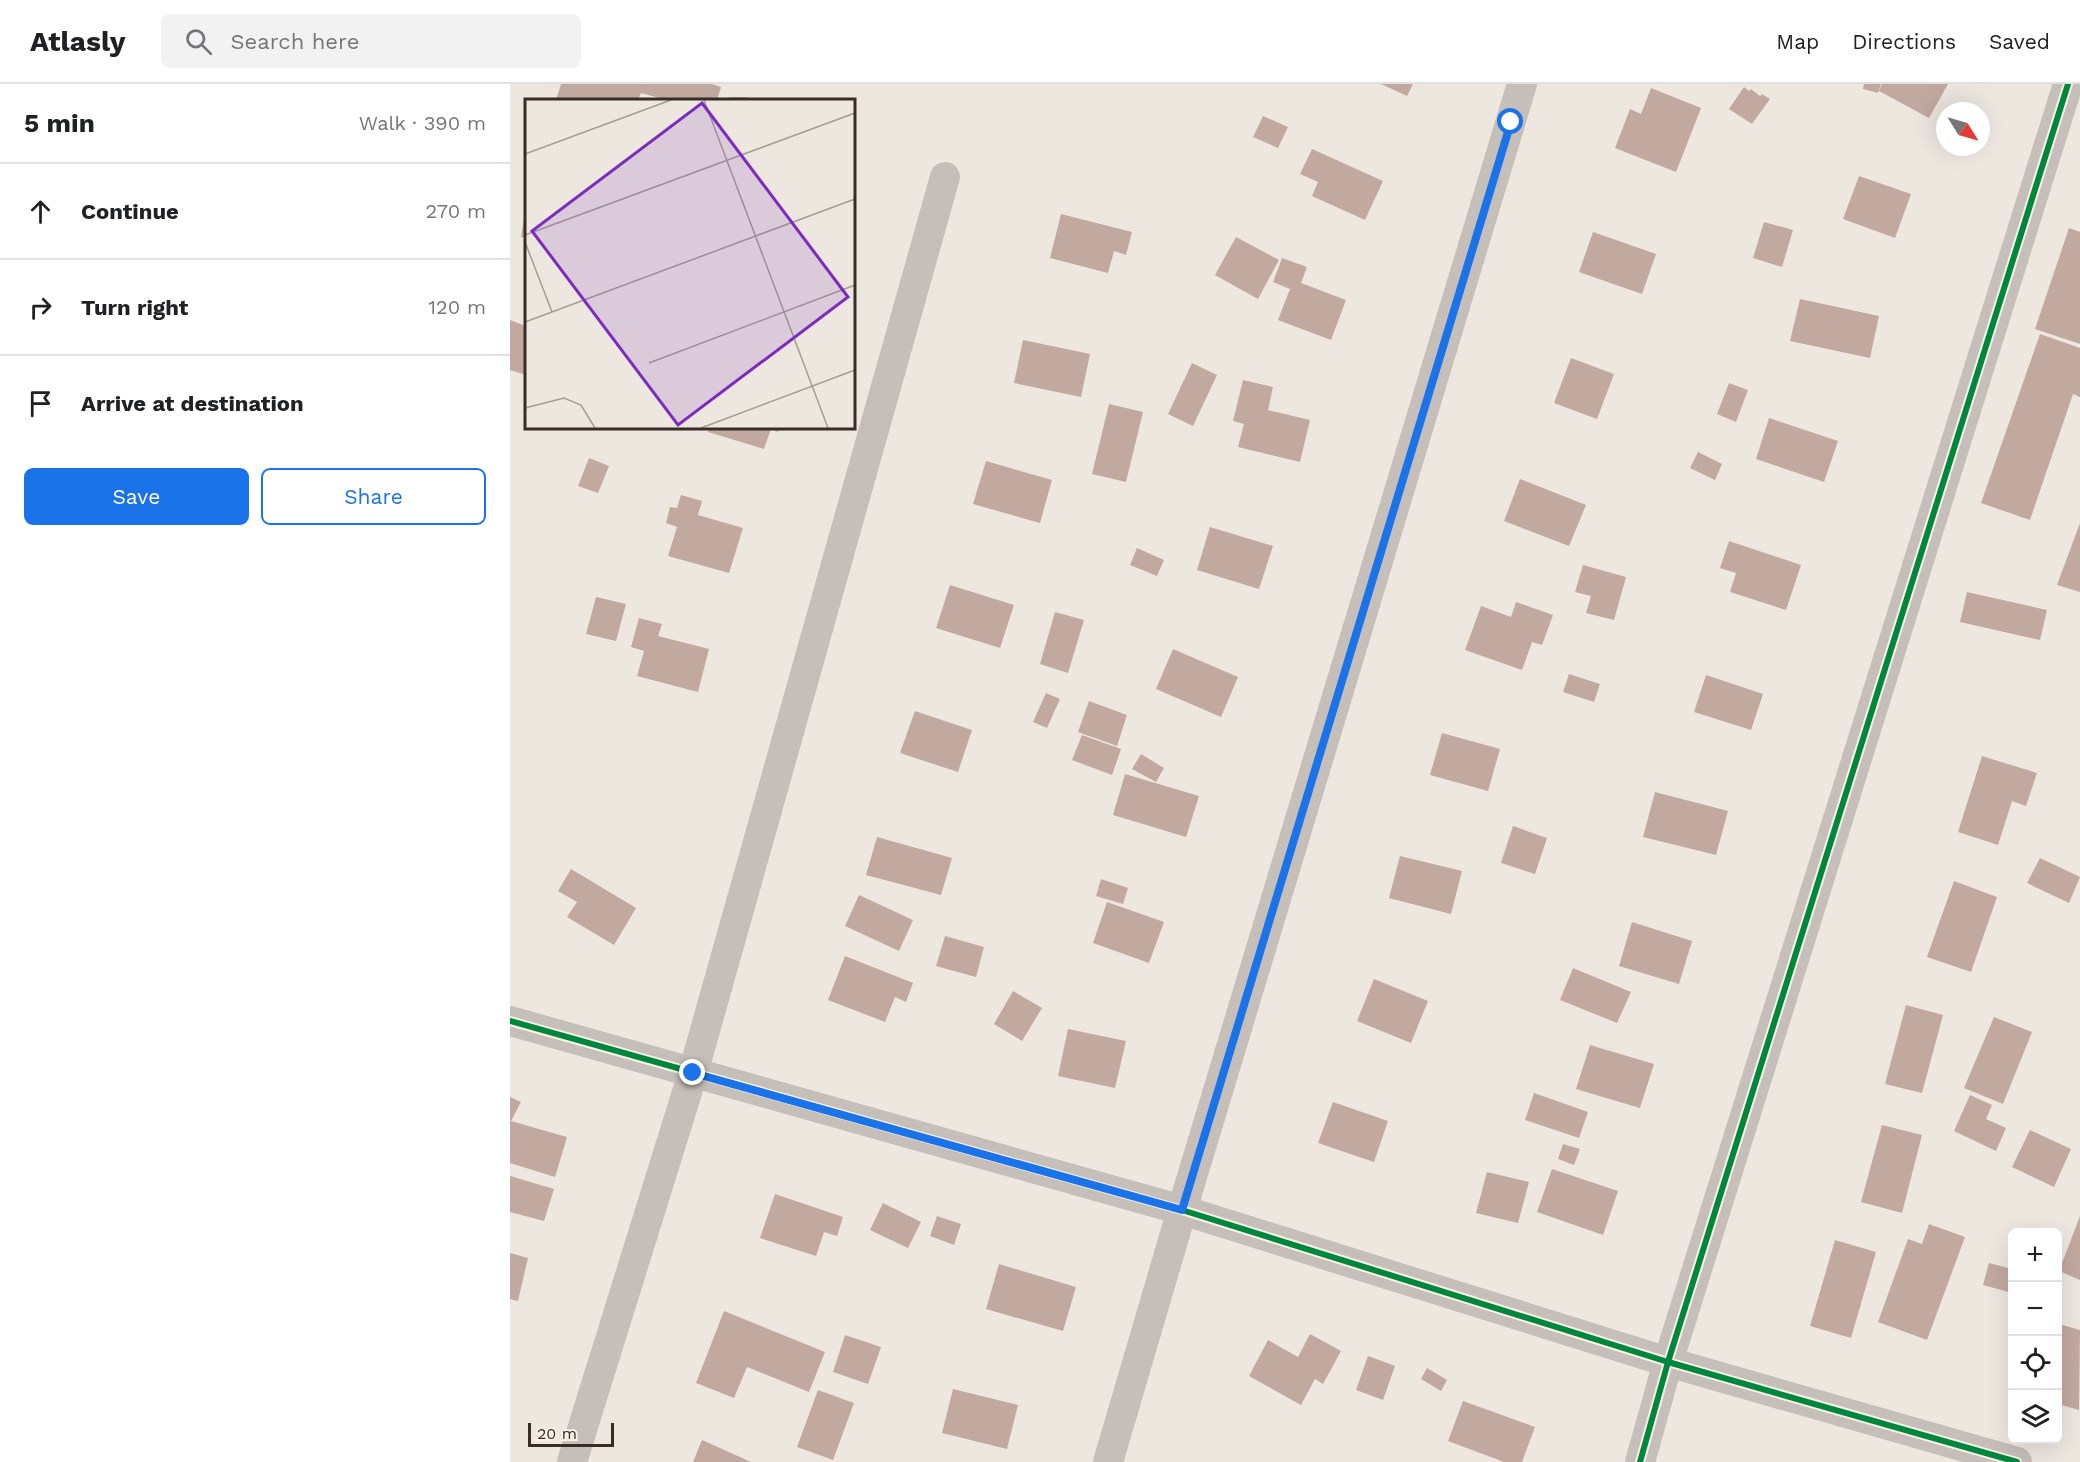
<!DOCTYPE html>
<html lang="en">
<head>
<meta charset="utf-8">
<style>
  body { margin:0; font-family:"Work Sans",sans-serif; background:#f2f2f2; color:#202124 }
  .controls { position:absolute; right:18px; bottom:18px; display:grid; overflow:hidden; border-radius:9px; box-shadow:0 6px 24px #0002 }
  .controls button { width:54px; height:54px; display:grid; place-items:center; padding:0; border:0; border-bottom:2px solid #e0e0e0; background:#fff; color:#202124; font:30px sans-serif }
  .compass { position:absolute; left:1426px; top:18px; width:54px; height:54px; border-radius:50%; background:#fff; box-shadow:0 6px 24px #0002; rotate:127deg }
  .scale { position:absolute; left:18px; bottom:15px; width:86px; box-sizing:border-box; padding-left:6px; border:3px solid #382c27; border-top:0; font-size:16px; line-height:21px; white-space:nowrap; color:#382c27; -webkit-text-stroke:4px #fbf1e7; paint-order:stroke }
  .stop { position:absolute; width:18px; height:18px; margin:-14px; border:4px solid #1a73e8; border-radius:50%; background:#fff }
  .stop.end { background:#1a73e8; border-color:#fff; box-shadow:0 2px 6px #0008 }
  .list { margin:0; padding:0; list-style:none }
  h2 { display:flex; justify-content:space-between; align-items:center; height:78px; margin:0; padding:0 24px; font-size:26px }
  h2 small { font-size:20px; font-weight:400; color:#757577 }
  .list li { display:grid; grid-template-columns:39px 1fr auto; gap:18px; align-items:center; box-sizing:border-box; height:96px; padding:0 24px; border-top:2px solid #e0e0e0 }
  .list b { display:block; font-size:22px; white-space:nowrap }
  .list em { font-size:20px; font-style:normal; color:#757577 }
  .actions { display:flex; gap:12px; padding:18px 24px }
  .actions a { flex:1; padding:14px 0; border:2px solid #1a73e8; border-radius:9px; text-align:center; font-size:21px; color:#1a73e8 }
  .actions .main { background:#1a73e8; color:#fff }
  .icon { flex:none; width:33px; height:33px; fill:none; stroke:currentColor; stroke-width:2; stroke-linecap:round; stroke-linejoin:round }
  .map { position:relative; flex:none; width:1570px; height:1378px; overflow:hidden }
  header { display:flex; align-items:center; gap:36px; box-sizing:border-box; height:84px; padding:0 30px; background:#fff; border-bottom:2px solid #e0e0e0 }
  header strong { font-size:28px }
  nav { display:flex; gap:33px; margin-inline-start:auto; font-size:21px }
  .search { width:420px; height:54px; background:#f2f2f2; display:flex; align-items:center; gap:15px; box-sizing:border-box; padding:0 21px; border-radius:9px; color:#757577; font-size:22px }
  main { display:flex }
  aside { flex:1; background:#fff }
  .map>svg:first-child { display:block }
  .building { fill:#c2a9a0 }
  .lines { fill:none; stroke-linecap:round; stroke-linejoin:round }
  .minor { stroke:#c6bfb9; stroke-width:30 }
  .cycleway-casing { stroke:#fbf1e7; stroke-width:10 }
  .cycleway { stroke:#00873e; stroke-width:6 }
  .route { stroke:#1a73e8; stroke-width:8 }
  .inset-road { fill:none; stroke:#a59c96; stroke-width:1.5 }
  .view { fill:#7b2cbf; fill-opacity:0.15; stroke:#7b2cbf; stroke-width:3 }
  .inset-edge { fill:none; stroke:#382c27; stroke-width:3 }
</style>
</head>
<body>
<header>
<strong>Atlasly</strong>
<div class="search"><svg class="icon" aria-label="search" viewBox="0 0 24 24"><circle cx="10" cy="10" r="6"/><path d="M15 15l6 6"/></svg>Search here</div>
<nav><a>Map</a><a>Directions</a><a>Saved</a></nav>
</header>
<main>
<aside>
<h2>5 min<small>Walk · 390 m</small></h2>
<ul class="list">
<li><svg class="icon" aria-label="ahead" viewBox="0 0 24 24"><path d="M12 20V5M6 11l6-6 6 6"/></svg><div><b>Continue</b></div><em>270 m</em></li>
<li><svg class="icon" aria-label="right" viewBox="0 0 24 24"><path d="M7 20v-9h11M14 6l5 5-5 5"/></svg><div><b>Turn right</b></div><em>120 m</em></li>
<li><svg class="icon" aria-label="arrive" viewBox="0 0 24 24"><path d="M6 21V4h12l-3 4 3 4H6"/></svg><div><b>Arrive at destination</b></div></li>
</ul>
<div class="actions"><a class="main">Save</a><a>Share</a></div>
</aside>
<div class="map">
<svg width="1570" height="1378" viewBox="0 0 1570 1378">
  <rect width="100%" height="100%" fill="#ede7e0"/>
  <path class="building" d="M51,0h151l9,3 -4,13h-50l-26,-7 -3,7h-82z
    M871,0h32l-6,12z
    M1354,0h17l-3,9 -15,-4z
    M1372,0h66l-19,34 -50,-27z
    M1234,3l5,4 2,-2 9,7 2,-2 8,5 -18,25 -23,-15z
    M1141,4l50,20 -25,64 -61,-24 15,-39 11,5z
    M219,13h18v3h-18z
    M753,32l25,11 -10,21 -25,-11z
    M802,65l71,32 -18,39 -53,-24 6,-14 -18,-8z
    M1349,92l52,18 -16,44 -52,-19z
    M15,128h1v26l-5,-1z
    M551,130l71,18 -6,23 -12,-4 -6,22 -58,-15z
    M1254,138l29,8 -11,37 -29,-9z
    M1559,144l11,4v112l-45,-15z
    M1083,148l63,22 -14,40 -63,-22z
    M726,153l43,23 -21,39 -43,-24z
    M772,174l25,9 -6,16 45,17 -15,40 -53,-20 12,-31 -17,-7z
    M1290,215l79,17 -9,42 -80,-17z
    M0,236l16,6v49l-16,-5z
    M1530,250l40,14v49l-7,-3 -43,126 -49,-17z
    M513,256l67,14 -9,43 -67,-14z
    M1061,274l43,16 -17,45 -43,-16z
    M682,279l25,12 -24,51 -25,-12z
    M733,296l30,7 -5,23 42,10 -10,42 -62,-15 6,-23 -11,-3z
    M1219,299l19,7 -12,32 -19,-8z
    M599,320l34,8 -17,70 -34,-8z
    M1259,334l69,23 -14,41 -68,-23z
    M199,344h70l-1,4 -7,-3 -7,20 -56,-17z
    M1188,368l24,12 -7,16 -25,-12z
    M79,374l20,8 -11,27 -20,-7z
    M476,377l66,19 -12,43 -67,-19z
    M1010,395l66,26 -17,41 -65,-25z
    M171,411l21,6 -4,14 45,13 -14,45 -61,-17 9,-29 -11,-4 4,-16 7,1z
    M1570,439v69l-23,-7z
    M700,443l63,19 -14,43 -62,-19z
    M1219,457l72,24 -15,45 -56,-18 6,-19 -16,-5z
    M627,464l27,12 -7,16 -27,-11z
    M1073,481l43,12 -12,43 -28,-7 5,-17 -16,-4z
    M440,501l64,20 -14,43 -64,-20z
    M1457,508l80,18 -7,30 -80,-18z
    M86,513l30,7 -10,37 -30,-7z
    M1006,518l37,13 -11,30 -10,-3 -10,28 -57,-20 16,-44 30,11z
    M545,528l29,8 -16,53 -28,-9z
    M129,534l23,6 -4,12 51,13 -11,43 -61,-16 7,-25 -13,-4z
    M663,565l65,28 -17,40 -65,-28z
    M1059,590l31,10 -6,18 -31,-10z
    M1196,591l57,19 -12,36 -57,-18z
    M536,609l14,6 -13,29 -14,-6z
    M579,617l38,14 -10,31 -39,-14z
    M405,627l57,19 -14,42 -58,-19z
    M932,649l58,16 -12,42 -58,-16z
    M572,651l39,14 -9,26 -40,-15z
    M631,670l23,14 -8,14 -24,-13z
    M1472,672l55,17 -11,33 -14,-5 -14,44 -40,-13z
    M615,690l74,22 -13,41 -73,-22z
    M1145,708l73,19 -12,44 -73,-18z
    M1003,742l34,12 -12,36 -34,-11z
    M367,753l75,21 -11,37 -75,-20z
    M890,772l62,15 -11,43 -62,-16z
    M1530,774l40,19 -11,26 -42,-20z
    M61,785l65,39 -22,37 -47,-28 10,-15 -19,-11z
    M591,795l27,9 -5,16 -27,-8z
    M1444,797l43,16 -26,75 -44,-15z
    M349,811l54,25 -14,31 -54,-25z
    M597,818l57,20 -15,41 -56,-20z
    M1122,838l60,19 -13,43 -60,-18z
    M435,852l39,11 -8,30 -40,-11z
    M335,872l68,27 -7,19 -11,-5 -10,25 -57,-22z
    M1063,884l58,24 -14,31 -57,-23z
    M864,895l54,22 -17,42 -54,-22z
    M503,907l29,17 -20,33 -28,-17z
    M1396,921l37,10 -21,78 -37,-9z
    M1484,933l38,15 -29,72 -39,-16z
    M558,945l58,12 -11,47 -57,-12z
    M1080,961l64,19 -14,44 -64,-19z
    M1024,1009l54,19 -9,26 -54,-18z
    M1460,1011l22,10 -6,14 20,9 -10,23 -42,-20z
    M0,1013l11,5 -10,19 56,16 -12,40 -45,-14z
    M823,1018l55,19 -14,41 -56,-19z
    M1372,1041l40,10 -20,78 -41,-11z
    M1520,1046l41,19 -17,38 -42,-20z
    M1053,1060l17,5 -6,16 -16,-6z
    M1042,1085l66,22 -15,44 -66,-23z
    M977,1088l42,10 -11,41 -42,-10z
    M0,1092l44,13 -10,32 -34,-9z
    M265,1110l68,23 -6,19 -13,-4 -8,24 -56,-18z
    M373,1119l38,19 -13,26 -38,-18z
    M427,1132l24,8 -7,21 -24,-9z
    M1570,1132v64l-21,-9z
    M1419,1140l36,13 -38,103 -49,-18 30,-83 14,5z
    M1325,1156l41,12 -25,86 -41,-12z
    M0,1169l18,5 -10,43 -8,-2z
    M1479,1179l23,6v24l-29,-8z
    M489,1180l77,23 -13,44 -77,-22z
    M214,1227l101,41 -16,40 -62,-25 -13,31 -38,-15z
    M1549,1240l21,6 -1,80 -21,-6z
    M800,1250l31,17 -18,33 -8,-5 -14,26 -52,-29 19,-36 30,17z
    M335,1251l36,12 -13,37 -35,-12z
    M858,1272l27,10 -12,34 -27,-10z
    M917,1284l20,12 -6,11 -20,-12z
    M443,1305l65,16 -11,44 -65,-16z
    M308,1306l36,13 -21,57 -36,-13z
    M953,1317l72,26 -13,35h-18l-56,-21z
    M192,1356l49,22h-58z"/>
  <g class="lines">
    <path class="minor" d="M0,937l672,189 486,152 349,100
      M62,1378l121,-389 252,-896
      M598,1378l74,-252 340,-1126
      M1130,1378l28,-100 400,-1278"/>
    <defs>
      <path id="cycleway" d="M0,937l672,189 486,152 349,100
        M1130,1378l28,-100 400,-1278"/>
    </defs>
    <use href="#cycleway" class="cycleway-casing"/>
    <use href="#cycleway" class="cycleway"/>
  </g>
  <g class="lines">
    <path class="route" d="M183,989l489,137 329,-1088"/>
  </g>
  <g transform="translate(15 15)">
    <rect width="330" height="330" fill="#ede7e0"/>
    <path class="inset-road" d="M179,1l124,328M0,55l146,-54M0,136l330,-122M0,143l27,70M0,223l330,-123M124,264l206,-78M0,309l39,-10 17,7 14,23M176,329l154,-58"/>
    <path class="view" d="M177,4l146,194 -170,128 -146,-194z"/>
    <rect width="330" height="330" class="inset-edge"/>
  </g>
</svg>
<div class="controls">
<button>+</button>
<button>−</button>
<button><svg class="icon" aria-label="locate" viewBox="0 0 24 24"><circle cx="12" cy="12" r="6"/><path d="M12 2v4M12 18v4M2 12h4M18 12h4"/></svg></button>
<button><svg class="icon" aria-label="layers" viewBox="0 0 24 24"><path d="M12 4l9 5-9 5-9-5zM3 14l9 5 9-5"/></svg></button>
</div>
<svg class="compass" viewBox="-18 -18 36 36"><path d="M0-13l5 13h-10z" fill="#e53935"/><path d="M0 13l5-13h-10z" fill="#757577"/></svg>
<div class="scale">20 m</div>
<div class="stop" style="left:1001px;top:38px"></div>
<div class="stop end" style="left:183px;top:989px"></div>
</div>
</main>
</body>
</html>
